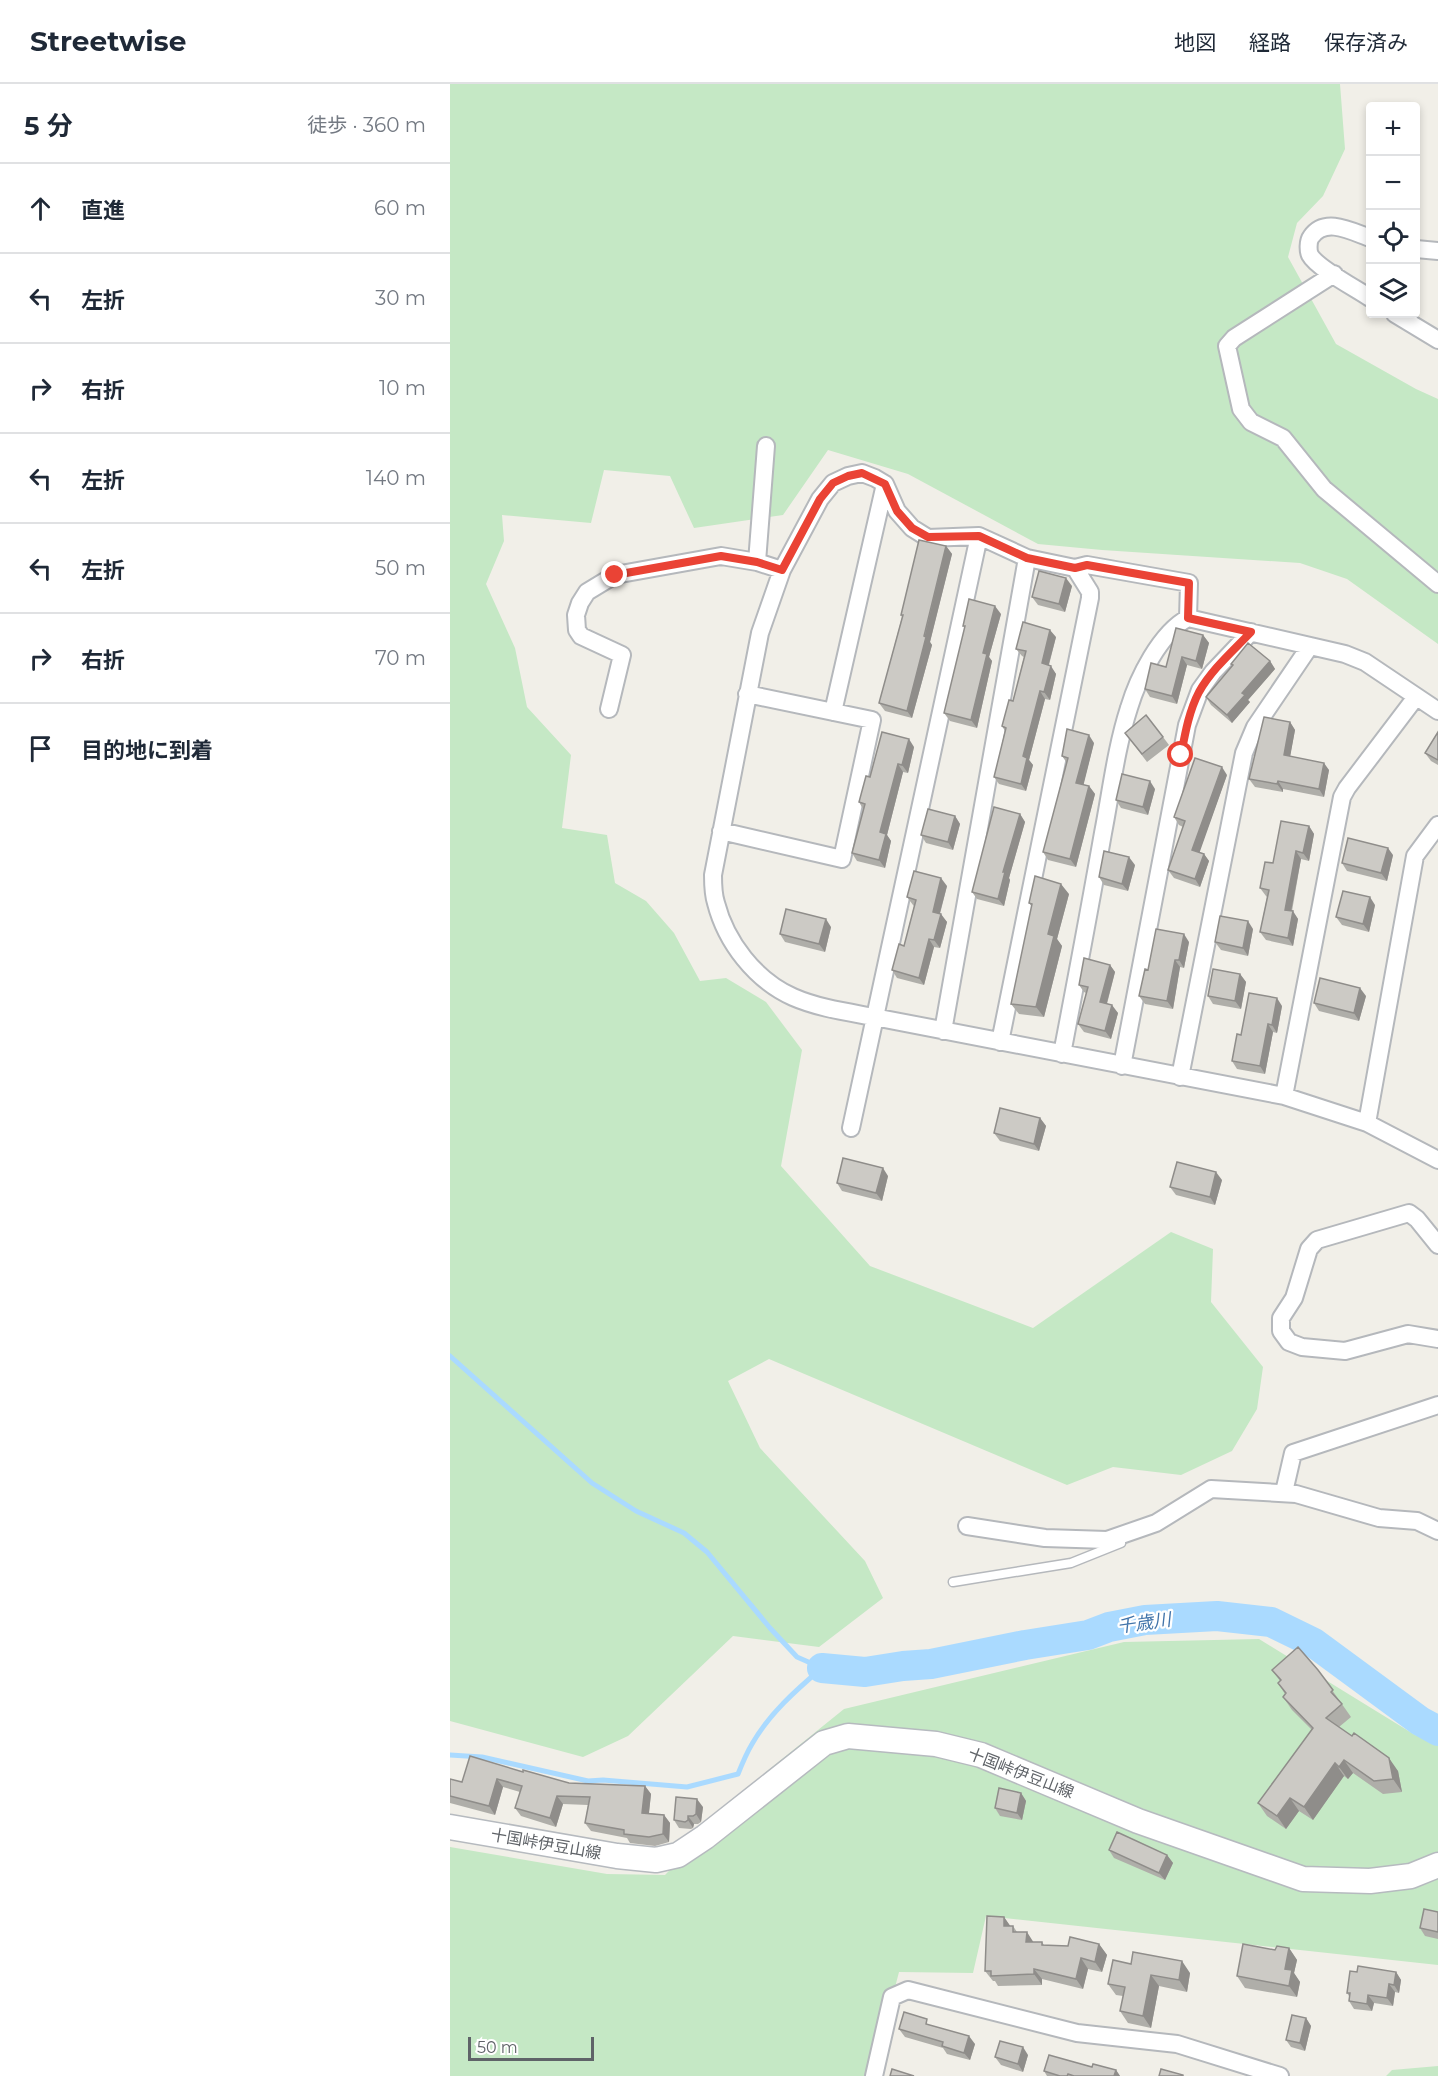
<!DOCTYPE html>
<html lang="ja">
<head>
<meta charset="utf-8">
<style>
  body { margin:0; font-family:Montserrat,"Noto Sans JP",sans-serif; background:#f2f2f3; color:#1f2937 }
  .controls { position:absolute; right:18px; top:18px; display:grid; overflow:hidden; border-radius:6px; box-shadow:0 3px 9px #0003 }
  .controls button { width:54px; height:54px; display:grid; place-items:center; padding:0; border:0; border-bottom:2px solid #e0e1e3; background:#fff; color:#1f2937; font:30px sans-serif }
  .scale { position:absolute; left:18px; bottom:15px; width:126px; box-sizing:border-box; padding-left:6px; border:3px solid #5f6368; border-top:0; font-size:16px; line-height:21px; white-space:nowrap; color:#5f6368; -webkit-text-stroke:4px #fff; paint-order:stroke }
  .stop { position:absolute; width:18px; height:18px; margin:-14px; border:4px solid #ea4335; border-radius:50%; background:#fff }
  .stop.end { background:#ea4335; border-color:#fff; box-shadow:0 2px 6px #0008 }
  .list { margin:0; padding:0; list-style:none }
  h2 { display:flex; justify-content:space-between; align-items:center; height:78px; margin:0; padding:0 24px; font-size:26px }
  h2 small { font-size:20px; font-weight:400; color:#747a83 }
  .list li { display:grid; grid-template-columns:39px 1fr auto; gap:18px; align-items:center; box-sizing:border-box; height:90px; padding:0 24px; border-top:2px solid #e0e1e3 }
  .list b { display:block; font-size:22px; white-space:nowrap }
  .list em { font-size:20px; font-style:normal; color:#747a83 }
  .icon { flex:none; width:33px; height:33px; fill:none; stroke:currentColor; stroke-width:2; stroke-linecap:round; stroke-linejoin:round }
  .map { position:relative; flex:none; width:988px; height:1992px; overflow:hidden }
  header { display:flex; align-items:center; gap:36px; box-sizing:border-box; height:84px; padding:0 30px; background:#fff; border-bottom:2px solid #e0e1e3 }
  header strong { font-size:28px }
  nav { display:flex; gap:33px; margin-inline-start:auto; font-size:21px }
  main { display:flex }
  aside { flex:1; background:#fff }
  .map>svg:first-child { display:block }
  .green { fill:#c5e8c5 }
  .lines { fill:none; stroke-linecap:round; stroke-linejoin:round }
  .stream { stroke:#aadaff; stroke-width:5 }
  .river { stroke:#aadaff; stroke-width:30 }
  .service-casing { stroke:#b5b8bc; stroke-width:11 }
  .minor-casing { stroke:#b5b8bc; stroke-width:20 }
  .secondary-casing { stroke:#b6babf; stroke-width:27 }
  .service { stroke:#fff; stroke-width:8 }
  .minor { stroke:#fff; stroke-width:16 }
  .secondary { stroke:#fff; stroke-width:24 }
  .wall { fill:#afaea9 }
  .shaded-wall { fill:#8f8d8a }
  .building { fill:#cccac5; stroke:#8f8d8a; stroke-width:1.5 }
  .route { stroke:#ea4335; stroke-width:8 }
  .labels { text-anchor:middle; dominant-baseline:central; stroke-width:4.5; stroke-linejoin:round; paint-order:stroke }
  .street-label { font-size:16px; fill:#5f6368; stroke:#fff }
  .water-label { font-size:18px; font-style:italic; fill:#4174aa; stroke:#fff }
</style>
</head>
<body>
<header>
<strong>Streetwise</strong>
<nav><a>地図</a><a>経路</a><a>保存済み</a></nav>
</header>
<main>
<aside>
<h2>5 分<small>徒歩 · 360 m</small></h2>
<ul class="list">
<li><svg class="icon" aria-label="ahead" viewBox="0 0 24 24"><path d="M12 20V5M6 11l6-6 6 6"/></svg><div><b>直進</b></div><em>60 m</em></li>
<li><svg class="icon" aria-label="left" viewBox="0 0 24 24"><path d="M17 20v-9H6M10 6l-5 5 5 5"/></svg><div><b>左折</b></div><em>30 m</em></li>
<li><svg class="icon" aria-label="right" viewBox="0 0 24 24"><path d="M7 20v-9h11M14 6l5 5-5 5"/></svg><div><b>右折</b></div><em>10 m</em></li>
<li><svg class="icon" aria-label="left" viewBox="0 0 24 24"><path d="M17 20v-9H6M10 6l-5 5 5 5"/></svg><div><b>左折</b></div><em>140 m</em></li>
<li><svg class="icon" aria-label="left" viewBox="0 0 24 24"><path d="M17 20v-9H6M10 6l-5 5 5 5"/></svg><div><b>左折</b></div><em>50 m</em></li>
<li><svg class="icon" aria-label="right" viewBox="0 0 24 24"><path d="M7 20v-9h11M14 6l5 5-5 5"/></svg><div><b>右折</b></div><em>70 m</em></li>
<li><svg class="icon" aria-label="arrive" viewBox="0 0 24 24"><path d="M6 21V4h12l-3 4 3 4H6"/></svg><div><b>目的地に到着</b></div></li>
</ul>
</aside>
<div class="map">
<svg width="988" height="1992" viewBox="0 0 988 1992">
  <rect width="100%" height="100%" fill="#f1efe8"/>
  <path class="green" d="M0,0h890l5,65 -22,47 -26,27 -9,34 48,87 80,45 22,10v245l-91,-65 -47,-16 -198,-13 -64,-6 -130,-70 -80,-24 -45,65 -89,13 -24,-52 -66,-6 -13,53 -89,-8 2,26 -18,43 29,64 12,59 44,48 -9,73 45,7 8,48 31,18 28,32 26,48 26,-3 40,24 36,48 -21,116 89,100 163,62 138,-96 42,17 -2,53 52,65 -6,42 -25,42 -51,24 -68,-8 -46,18 -298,-126 -41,22 32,67 105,113 18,37 -64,49 -86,-11 -105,100 -45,21 -133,-36z
    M809,1555l156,96 23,7v223l-452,-49 -13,57 -74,-1 -27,104h-422v-229l157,27 58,1 101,-103 78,-63 280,-67z
    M988,1982v10h-52l6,-6z"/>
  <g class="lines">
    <path class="stream" d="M0,1272l142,127 44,28 48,22 23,19 63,76 27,29 25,11c-26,22 -53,46 -70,76 -6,10 -10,20 -14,30l-51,13 -84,-7 -15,1 -106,-24 -32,-2"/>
    <path class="river" d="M372,1584l43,4 38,-6 28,-2 94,-19 63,-10 21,-8 36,-7 72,-4 54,6 43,21 106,78 18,10"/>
    <defs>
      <path id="service" d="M503,1498l118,-19 50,-20"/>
      <path id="minor" d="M920,154c-17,-6 -45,-22 -59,-1 -3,4 -3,14 -1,18 7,13 47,34 60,43
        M966,165l22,2
        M884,190l-100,64 -7,8 14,63 10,13 32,16 41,51 114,95
        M945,230l43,26
        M307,478l9,-116
        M159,625l13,-54 -41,-19 -4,-6 -1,-15 4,-12 7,-11 28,-17 106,-19 36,6 25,8
        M988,627l-73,-49 -20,-8 -157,-36 1,-35 -102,-18 -12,3 -48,-10 -48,-22 -51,2 -16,-10 -15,-17 -12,-27 -10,-6 -13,-5 -14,3 -15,7 -13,16 -38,71 -22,63 -47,242c0,9 0,19 3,28 10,39 39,77 77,94 25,11 54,15 81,20l410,79 83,27 71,37
        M383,628l52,-228
        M271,747l121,28 30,-139 -125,-26
        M493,947l84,-473
        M550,958l90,-444v-6l-15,-24
        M612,970c14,-73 28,-147 41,-221 8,-41 13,-85 26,-125 9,-30 31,-75 59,-90
        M672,982l65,-341 13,-35 13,-18 38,-40
        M730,993l64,-324 11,-26 55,-81
        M834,1012l58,-299 5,-9 69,-91
        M917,1039l48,-267 23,-31
        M401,1044l128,-592
        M988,1161l-21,-26 -8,-6 -92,27 -8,9 -15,49 -13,20v13l8,11 13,5 43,4 63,-17 30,5
        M834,1408l9,-39 145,-48
        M517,1442l78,12 62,2 49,-17 55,-34 85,5 83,24 38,3 21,10
        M424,1992l18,-79 16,-7 169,43 100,11 103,32"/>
      <path id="secondary" d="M0,1743l167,29 39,4 22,-5 27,-18 119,-94 24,-7 88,8 45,11 157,66 165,58 67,2 41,-5 27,-11"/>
    </defs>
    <use href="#service" class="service-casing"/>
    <use href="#minor" class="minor-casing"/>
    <use href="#secondary" class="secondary-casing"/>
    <use href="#service" class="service"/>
    <use href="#minor" class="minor"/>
    <use href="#secondary" class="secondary"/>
  </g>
  <path class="wall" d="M496,462l6,8 -22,88 2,3 -20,73 -27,-7 -6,-8 23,-86 -1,-2z
    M622,502l-7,26 -27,-7 -6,-8z
    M551,530l-12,43 3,4 -15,67 -27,-7 -6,-8 21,-85 -2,-2z
    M753,551l6,8 -7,26 -15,-4 -10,39 -27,-7 -5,-8 21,-22z
    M606,553l-7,28 7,9 -6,26 -5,-1 -16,61 4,5 -7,26 -27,-7 -5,-7 11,-46 -3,-5 11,-25 11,-44 -2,-1 -6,-7z
    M820,577l5,8 -27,31 2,2 -18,21 -21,-18 -5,-8 26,-31 -1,-2z
    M840,638l5,8 -5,26 39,14 -5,27 -41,-8v3l-28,-5 -6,-8z
    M988,648v33l-7,-4 -6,-8z
    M675,649l38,4 6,8 -22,17z
    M644,659l-11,42 6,1 6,8 -19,73 -28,-7 -5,-8 24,-89 -5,-7z
    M464,663l-6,26 -5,-1 -16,63 4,6 -6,27 -28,-7 -5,-8 11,-44 -4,-7 11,-25z
    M777,691l-28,77 5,2 5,7 -9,26 -26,-9 -6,-8 15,-43 -4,-2 -5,-8z
    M705,705l-7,26 -27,-7 -5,-8z
    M570,730l5,8 -16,56 1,2 -6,26 -27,-7 -5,-7z
    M505,732l5,8 -7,26 -27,-7 -5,-8z
    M859,742l5,8 -5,27 -8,-2 -9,52 6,8 -5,27 -27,-6 -6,-8 7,-35 -1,-1 -6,-8 13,-25z
    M943,771l-6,26 -40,-10 -5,-8z
    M685,781l-7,26 -24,-6 -5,-8z
    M497,802l-7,28 7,8 -7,26 -6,-1 -10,38 -27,-7 -5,-8 12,-24 10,-40 -1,-1 -6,-8z
    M619,810l-12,45 5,7 -18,71 -25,-3 -8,-10 21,-97 -3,-4z
    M925,821l-6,27 -27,-7 -6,-8z
    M381,843l-6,25 -40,-10 -5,-8z
    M803,845l-5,27 -27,-6 -6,-8z
    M739,858l-5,26 -4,-1 -7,42 -28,-5 -6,-8 9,-26z
    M660,881l5,7 -8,32 11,9 -7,26 -27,-7 -6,-8 8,-31 -2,-1 -5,-7z
    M790,890l6,8 -5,27 -28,-5 -5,-8z
    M916,912l-7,25 -40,-10 -5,-8z
    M832,922l-5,27 -4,-1 -8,42 -28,-5 -5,-8 9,-26z
    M590,1034l6,8 -7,25 -39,-10 -6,-8z
    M438,1092l-6,25 -40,-10 -5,-8z
    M772,1096l-7,25 -39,-10 -6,-8z
    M822,1586h46l33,47 -12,10 59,44 4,21 -19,2 -30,-21 -5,6 -4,-3 -31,44 -14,-9 -13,18 -19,-13 -9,-13 54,-73 -20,-20 -9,-13 2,-3 -7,-11 2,-2z
    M73,1688l46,11 76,3 6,8 -2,19 15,2 6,8 -1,19 -14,4 -25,-3 -3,-5 -36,-7 -6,-8 3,-18 -25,-1 -7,23 -35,-11 -6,-8 5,-16 -17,-5 -8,28 -45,-12v-24l12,3z
    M571,1709l5,8 -4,19 -22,-4 -5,-8z
    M253,1723l-2,15 -3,2h-4l-1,4 -2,1 -12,-1 -5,-8z
    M659,1766l58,5 6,8 -8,17 -51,-22z
    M988,1828v27l-13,-3 -5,-8z
    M554,1833l6,9h3l4,6 16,10h9l2,3 24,1 31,-2 8,11 -5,17 -14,-3 -5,20 -41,-10v6l-44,1 -3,-5h-2l-8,-10z
    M839,1864l8,12 -3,13 6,9 -3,15 -52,-9 -8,-12z
    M681,1880l59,9 -3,19 -28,-6 -8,42 -23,-5 -8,-12 3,-15 -7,-1 -8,-11z
    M907,1888h39l5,8 -2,13 -4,-1 -2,14 -19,-3 -2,8 -18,-2 -5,-8v-5l-2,-3z
    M856,1934l5,8 -6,25 -14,-4 -5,-7z
    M481,1941l44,19 -5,16 -23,-6 -4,-6 -38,-11 -6,-8z
    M578,1971l-5,17 -22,-7 -6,-8z
    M642,1983l24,3 4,6h-73l-3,-5z"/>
  <path class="shaded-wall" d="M496,462l6,8 -22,88 2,3 -20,73 -5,-7z
    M616,494l6,8 -7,26 -6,-8z
    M545,522l6,8 -12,43 3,4 -15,67 -6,-8 12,-67z
    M600,546l6,7 -9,34 -5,-8z
    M753,551l6,8 -7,26 -6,-8z
    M732,573l5,8 -10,39 -5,-8z
    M820,577l5,8 -27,31 2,2 -18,21 -5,-8 15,-22z
    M601,582l5,8 -6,26 -6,-8z
    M590,607l5,8 -16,61 4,5 -7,26 -5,-7 2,-28z
    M840,638l5,8 -6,33 -5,-8z
    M639,651l5,8 -12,48 -6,-8z
    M459,655l5,8 -6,26 -6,-8z
    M874,679l5,7 -5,27 -5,-8z
    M448,680l5,8 -16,63 4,6 -6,27 -6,-8 1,-28z
    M772,683l5,8 -29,82 -6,-7z
    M700,697l5,8 -7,26 -5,-8z
    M828,697l5,8v3l-6,-8z
    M639,702l6,8 -19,73 -6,-8z
    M570,730l5,8 -16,56 1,2 -6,26 -6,-7 5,-27z
    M505,732l5,8 -7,26 -5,-8z
    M859,742l5,8 -5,27 -6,-8z
    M938,764l5,7 -6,26 -6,-8z
    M846,767l5,8 -11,58 -5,-7z
    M754,770l5,7 -9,26 -5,-8z
    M679,773l6,8 -7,26 -6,-7z
    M491,794l6,8 -9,34 -5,-8z
    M611,800l8,10 -12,45 5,7 -18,71 -8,-10 12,-73z
    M920,813l5,8 -6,27 -6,-8z
    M843,827l5,8 -5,27 -5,-8z
    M491,830l6,8 -7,26 -6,-8z
    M376,835l5,8 -6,25 -6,-8z
    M798,837l5,8 -5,27 -5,-8z
    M734,850l5,8 -5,26 -5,-8z
    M479,855l5,8 -10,38 -5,-7z
    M725,876l5,7 -7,42 -6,-8z
    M660,881l5,7 -10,38 -5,-8z
    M790,890l6,8 -5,27 -6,-8z
    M910,904l6,8 -7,25 -5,-8z
    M827,914l5,8 -5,27 -5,-8z
    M662,921l6,8 -7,26 -6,-8z
    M818,940l5,8 -8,42 -5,-8z
    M590,1034l6,8 -7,25 -5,-7z
    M433,1084l5,8 -6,25 -6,-8z
    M766,1088l6,8 -7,25 -5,-8z
    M939,1674l9,13 4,21 -9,-13z
    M894,1676l9,13 -5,6 -9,-12z
    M885,1679l9,13 -31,44 -9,-13z
    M47,1695l6,8 -8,28 -6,-9z
    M195,1702l6,8 -3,27 -6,-8z
    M571,1709l5,8 -4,19 -5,-7z
    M107,1712l6,8 -7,23 -6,-9z
    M840,1714l9,13 -13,18 -9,-13z
    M247,1715l6,8 -2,15 -5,-8z
    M214,1731l6,8 -1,19 -6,-8z
    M238,1732l6,8 -1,4 -5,-8z
    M717,1771l6,8 -8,17 -6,-7z
    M554,1833l7,10 -7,-1z
    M577,1848l7,11 -8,-1z
    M649,1860l8,11 -5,17 -7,-10z
    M839,1864l8,12 -3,13 6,9 -3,15 -8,-11 -4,-17z
    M631,1874l7,11 -5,20 -7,-10z
    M732,1877l8,12 -3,19 -8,-12z
    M584,1885l8,10v6l-8,-11z
    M946,1888l5,8 -2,13 -5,-8z
    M701,1891l8,11 -8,42 -8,-12z
    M939,1900l6,8 -2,14 -6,-8z
    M918,1911l6,8 -2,8 -5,-7z
    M856,1934l5,8 -6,25 -5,-8z
    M519,1952l6,8 -5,16 -6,-7z
    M573,1963l5,8 -5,17 -5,-8z
    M666,1986l4,6h-6z"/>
  <path class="building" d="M469,456l27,6 -22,90 2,1 -19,74 -28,-8 24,-88h-2z
    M589,487l27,7 -7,26 -27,-7z
    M519,515l26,7 -12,47 4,1 -16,66 -27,-7 21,-87h-2z
    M573,538l27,8 -8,33 9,3 -7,26 -4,-1 -17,65 4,2 -6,26 -27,-7 12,-49 -4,-2 7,-26 4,1 13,-50 -10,-2z
    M726,544l27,7 -7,26 -14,-4 -10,39 -27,-7 6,-26 15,4z
    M798,559l22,18 -28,32 3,2 -18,20 -21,-18 27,-32 -2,-1z
    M696,631l17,22 -21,17 -17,-21z
    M814,633l26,5 -6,33 40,8 -5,26 -41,-8 -1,3 -28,-5z
    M617,645l22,6 -13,48 13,3 -19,73 -27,-7 25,-94 -6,-2z
    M432,648l27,7 -7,26 -4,-1 -18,68 6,2 -7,26 -27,-7 13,-49 -6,-2 7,-26 4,1z
    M988,648v28l-13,-7z
    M745,674l27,9 -30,83 12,4 -9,25 -27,-9 17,-49 -11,-4z
    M672,690l28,7 -7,26 -27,-7z
    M544,723l26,7 -17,58h2l-7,27 -26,-7z
    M478,725l27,7 -7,26 -27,-7z
    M831,737l28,5 -6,27 -7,-2 -11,59 8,1 -5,27 -28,-6 9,-42 -9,-2 5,-26 8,1z
    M898,754l40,10 -7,25 -39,-10z
    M654,767l25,6 -7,27 -23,-7z
    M464,787l27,7 -8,34 8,2 -7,26 -5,-1 -10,39 -27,-8 7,-26 5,2 12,-46 -9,-3z
    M585,792l26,8 -13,50 6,2 -18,71 -25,-3 21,-100 -3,-1z
    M893,807l27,6 -7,27 -27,-7z
    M336,825l40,10 -7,25 -39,-10z
    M770,832l28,5 -5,27 -28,-6z
    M706,845l28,5 -5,26h-4l-8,41 -28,-5 6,-27 3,1z
    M634,874l26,7 -10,37 12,3 -7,26 -27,-7 10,-37 -9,-2z
    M763,885l27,5 -5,27 -27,-5z
    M870,894l40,10 -6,25 -40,-10z
    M799,909l28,5 -5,27 -4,-1 -8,42 -28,-5 5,-27 4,1z
    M550,1024l40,10 -6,26 -40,-11z
    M393,1074l40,10 -7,25 -39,-10z
    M727,1078l39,10 -6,25 -40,-10z
    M848,1563l20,23 15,20 -2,2 11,12 -16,14 26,18 2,-3 35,25 4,21 -19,2 -30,-21 -5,7 -4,-4 -31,44 -14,-9 -13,18 -19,-13 55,-75 -30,-31 3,-4 -8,-10 3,-3 -9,-10z
    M20,1672l53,16v-2l46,13 76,3 -3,27 22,2 -1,19 -14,3 -25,-3v-4l-39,-7 5,-26 -33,-1 -7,22 -35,-10 7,-22 -25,-7 -8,27 -39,-10v-17l12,3z
    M549,1704l22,5 -4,20 -22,-5z
    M226,1713l21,2 -1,15 -3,2h-5v4l-3,2 -11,-2z
    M667,1748l50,23 -8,18 -50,-23z
    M974,1825l14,3v20l-18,-4z
    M537,1832l17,1v9h9v6h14l-1,10h16v3l26,1 2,-9 29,7 -4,18 -14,-4 -5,21 -42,-10v5l-43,2v-5h-6z
    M793,1860l32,6 2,-4 12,2 -4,21 7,1 -3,16 -52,-10z
    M683,1868l49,9 -3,19 -28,-5 -8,41 -23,-5 5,-24 -17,-3 5,-24 18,4z
    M908,1882l38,6 -2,13 -5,-1 -2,14 -19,-3 -1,9 -18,-3 1,-8h-3l3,-22 7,1z
    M454,1928l23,7 -1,5 43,12 -5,17 -22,-7 1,-4 -44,-13z
    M842,1931l14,3 -6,25 -14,-3z
    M550,1957l23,6 -5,17 -23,-7z
    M599,1971l43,12 1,-3 23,6 -2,6h-40l-6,-2 -1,2h-7l-16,-5z
    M442,1985l22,7h-24z
    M711,1985l22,6v1h-24z"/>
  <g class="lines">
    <path class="route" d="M165,491l106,-19 36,6 25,8 38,-71 13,-16 15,-7 14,-3 23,11 12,27 15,17 16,9 51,-1 48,22 48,10 12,-3 102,18 -1,35 63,14c-18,19 -39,37 -52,60 -10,19 -14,42 -18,63"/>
  </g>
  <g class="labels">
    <g class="street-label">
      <text transform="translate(571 1689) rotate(21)">十国峠伊豆山線</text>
      <text transform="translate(96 1760) rotate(10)">十国峠伊豆山線</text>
    </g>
    <g class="water-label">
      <text transform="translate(694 1539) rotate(-8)">千歳川</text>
    </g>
  </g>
</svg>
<div class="controls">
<button>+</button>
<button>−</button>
<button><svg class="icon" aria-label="locate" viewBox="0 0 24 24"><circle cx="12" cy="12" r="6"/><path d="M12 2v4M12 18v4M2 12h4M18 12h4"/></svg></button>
<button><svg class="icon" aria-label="layers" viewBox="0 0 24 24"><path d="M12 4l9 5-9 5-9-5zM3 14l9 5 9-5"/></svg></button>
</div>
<div class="scale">50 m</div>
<div class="stop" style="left:731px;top:671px"></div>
<div class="stop end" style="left:165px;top:491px"></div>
</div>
</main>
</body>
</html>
